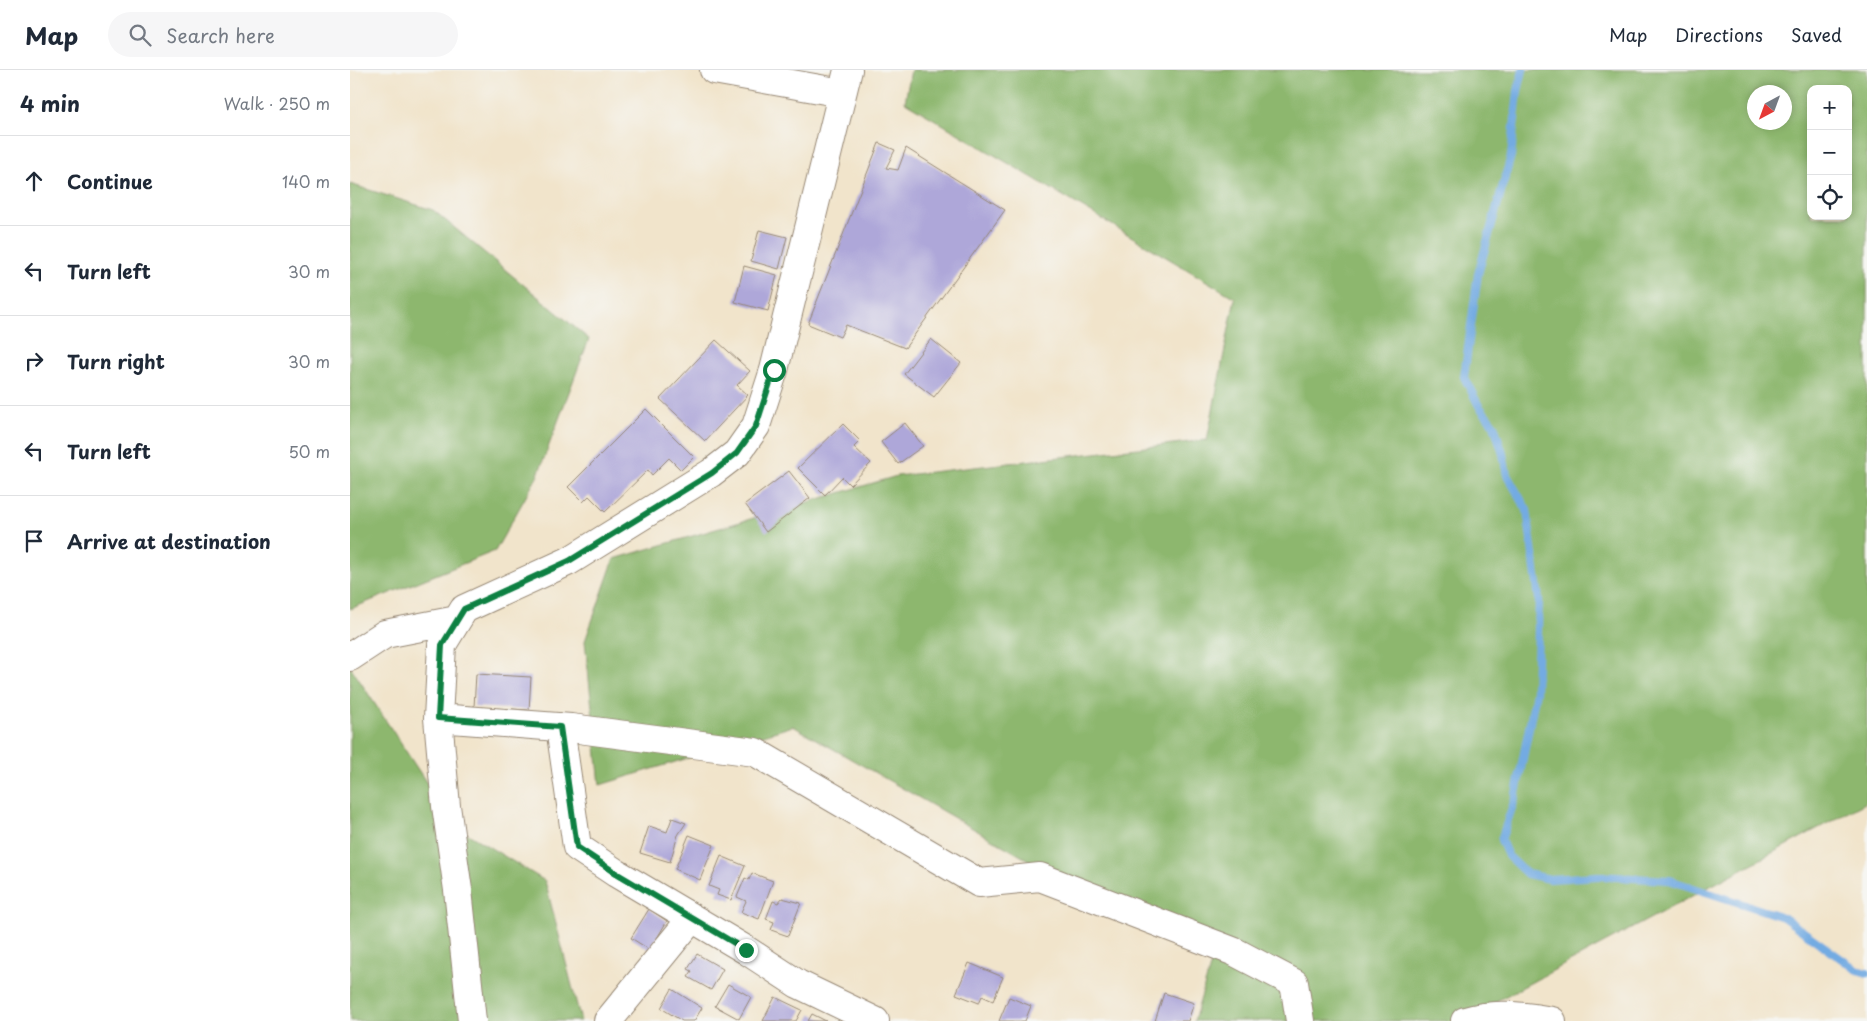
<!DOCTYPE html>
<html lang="en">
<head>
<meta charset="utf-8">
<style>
  body { margin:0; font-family:"Playpen Sans",sans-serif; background:#f6f6f7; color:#1f2937 }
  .controls { position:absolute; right:15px; top:15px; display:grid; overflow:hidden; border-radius:10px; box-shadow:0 2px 8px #0003 }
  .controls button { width:45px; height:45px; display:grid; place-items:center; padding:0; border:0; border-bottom:1px solid #e0e1e3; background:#fff; color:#1f2937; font:25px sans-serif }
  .compass { position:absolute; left:1397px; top:15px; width:45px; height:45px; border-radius:50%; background:#fff; box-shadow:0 2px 8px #0003; rotate:221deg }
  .stop { position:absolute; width:15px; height:15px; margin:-11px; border:4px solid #0b8043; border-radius:50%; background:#fff }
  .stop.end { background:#0b8043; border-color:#fff; box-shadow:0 1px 5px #0008 }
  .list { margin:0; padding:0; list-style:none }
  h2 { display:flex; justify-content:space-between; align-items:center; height:65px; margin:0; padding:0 20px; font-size:21px }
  h2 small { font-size:16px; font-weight:400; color:#747a83 }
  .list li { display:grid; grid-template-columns:32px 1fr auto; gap:15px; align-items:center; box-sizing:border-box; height:90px; padding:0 20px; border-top:1px solid #e0e1e3 }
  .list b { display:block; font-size:19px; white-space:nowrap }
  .list em { font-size:16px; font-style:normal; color:#747a83 }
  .icon { flex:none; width:28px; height:28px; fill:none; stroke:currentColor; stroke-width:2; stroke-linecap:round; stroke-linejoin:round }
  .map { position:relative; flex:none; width:1517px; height:951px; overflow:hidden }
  header { display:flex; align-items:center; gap:30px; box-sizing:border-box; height:70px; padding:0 25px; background:#fff; border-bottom:1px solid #e0e1e3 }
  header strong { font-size:24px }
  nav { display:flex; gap:28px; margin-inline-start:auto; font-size:18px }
  .search { width:350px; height:45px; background:#f6f6f7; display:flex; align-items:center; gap:12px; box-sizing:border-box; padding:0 18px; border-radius:28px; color:#747a83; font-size:19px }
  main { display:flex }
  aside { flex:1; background:#fff }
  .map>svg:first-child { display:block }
  .forest { fill:#8db76e; stroke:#647046; fill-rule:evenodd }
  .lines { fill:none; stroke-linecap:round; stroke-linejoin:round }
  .stream { stroke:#73abe2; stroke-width:8 }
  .building { fill:#aea7d9 }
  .minor-casing { stroke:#968774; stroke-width:30 }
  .minor { stroke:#fff; stroke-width:28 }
  .route { stroke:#0b8043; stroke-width:6 }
</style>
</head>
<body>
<header>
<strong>Map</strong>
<div class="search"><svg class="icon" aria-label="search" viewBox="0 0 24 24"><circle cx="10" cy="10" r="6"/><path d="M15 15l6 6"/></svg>Search here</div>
<nav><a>Map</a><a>Directions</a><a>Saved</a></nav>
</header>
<main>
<aside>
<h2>4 min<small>Walk · 250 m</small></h2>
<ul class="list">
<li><svg class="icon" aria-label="ahead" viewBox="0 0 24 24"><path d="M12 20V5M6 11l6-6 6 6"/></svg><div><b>Continue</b></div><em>140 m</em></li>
<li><svg class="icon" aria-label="left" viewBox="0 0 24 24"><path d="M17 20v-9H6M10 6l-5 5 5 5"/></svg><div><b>Turn left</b></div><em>30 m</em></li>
<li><svg class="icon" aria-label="right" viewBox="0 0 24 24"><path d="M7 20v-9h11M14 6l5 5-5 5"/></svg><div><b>Turn right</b></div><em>30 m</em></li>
<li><svg class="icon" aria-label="left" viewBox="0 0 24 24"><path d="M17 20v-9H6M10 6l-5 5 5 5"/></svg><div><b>Turn left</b></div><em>50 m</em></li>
<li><svg class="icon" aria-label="arrive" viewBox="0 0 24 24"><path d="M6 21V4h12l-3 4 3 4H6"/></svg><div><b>Arrive at destination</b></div></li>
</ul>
</aside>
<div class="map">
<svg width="1517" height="951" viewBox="0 0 1517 951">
  <rect width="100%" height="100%" fill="#f6f6f2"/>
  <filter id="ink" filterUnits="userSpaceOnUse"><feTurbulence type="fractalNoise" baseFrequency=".02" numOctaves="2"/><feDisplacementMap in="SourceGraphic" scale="10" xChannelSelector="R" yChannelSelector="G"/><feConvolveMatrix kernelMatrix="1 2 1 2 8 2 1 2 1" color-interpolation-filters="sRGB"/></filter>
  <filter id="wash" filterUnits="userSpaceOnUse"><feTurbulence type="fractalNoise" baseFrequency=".0096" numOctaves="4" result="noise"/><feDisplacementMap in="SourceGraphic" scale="20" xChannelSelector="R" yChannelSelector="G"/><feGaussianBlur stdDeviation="1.12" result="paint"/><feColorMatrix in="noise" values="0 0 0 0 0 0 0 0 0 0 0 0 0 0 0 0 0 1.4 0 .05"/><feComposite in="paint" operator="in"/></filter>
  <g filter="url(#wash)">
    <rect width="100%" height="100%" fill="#f1e4cb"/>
    <path class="forest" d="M561,0h956v732l-376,202 -22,17h-275l17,-57 -418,-238 -193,59 -15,-144 29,-82 283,-83 310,-36 28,-142 -330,-196zM1461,19h37v127h-37zM1404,22h30v30h-30z
      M0,114l83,26 156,129 -52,138 -42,74 -145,58z
      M0,596l105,160 90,55 36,140h-231z"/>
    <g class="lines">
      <path class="stream" d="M1173,0l-5,21 -7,65 -33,118 -14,103 15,29 15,19 9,29 4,21 20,35 12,89 -3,93 -21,107 -14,41 7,16 19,18 23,5 48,-3 71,4 114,37 74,53 10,3"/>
    </g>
    <g id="blocks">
      <path class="building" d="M529,73l16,7 -9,18 12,2 8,-22 99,62 -100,138 -59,-23 -6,12 -32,-13z
        M409,160l28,7 -8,32 -28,-8z
        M394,196l33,9 -9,36 -33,-9z
        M581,269l30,24 -27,34 -30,-23z
        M366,270l34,31 -13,14 11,10 -43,46 -45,-42z
        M296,339l48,48 -13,13 -12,-12 -17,17 -4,-5 -43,42 -16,-16 -6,6 -15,-15z
        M555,353l18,23 -25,18 -17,-22z
        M493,354l17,17 -6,6 17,16 -21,22 -8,-8 -17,18 -27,-27z
        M439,401l21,27 -44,34 -21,-28z
        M126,604l55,3 -2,33 -55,-3z
        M322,748l14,5 -8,12 -8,27 -30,-9 9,-27 18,6z
        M339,765l25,10 -14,35 -25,-11z
        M371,786l24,10 -14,34 -14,-5 2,-5 -10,-4z
        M402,803l21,8 -14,38 -18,-7 5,-11 -9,-4 8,-19 4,2z
        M432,828l19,5 -13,33 -17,-6 3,-8 -8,-3 7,-18 5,2z
        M299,839l18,12 -17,29 -19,-12z
        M347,884l26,15 -12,21 -23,-13 4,-6 -4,-2z
        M619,893l34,14 -10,24 -11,-5 -3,7 -23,-9z
        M378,914l23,13 -12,22 -24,-13z
        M322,919l30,19 -8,13h-12l-21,-13z
        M814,923l30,10 -6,18h-33z
        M425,927l27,13 -6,11h-33z
        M659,927l22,9 -6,15h-26z
        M462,944l14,7h-18z"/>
    </g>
  </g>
  <g filter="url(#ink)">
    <use href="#blocks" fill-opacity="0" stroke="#968774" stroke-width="1"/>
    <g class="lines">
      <defs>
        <path id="minor" d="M364,0l128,23
          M0,587l35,-23 72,-14
          M88,648l133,10 184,24 224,131 61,-6 195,75 59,31 6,38
          M210,657l17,120 39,26 130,77 52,34 77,37
          M122,951l-14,-131 -12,-84 -8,-88 4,-73 22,-36 105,-48 142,-88 26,-20 19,-27 18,-56 74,-300
          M258,951l84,-103
          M1115,951c28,-9 58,-5 87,0"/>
      </defs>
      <use href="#minor" class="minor-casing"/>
      <use href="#minor" class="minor"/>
    </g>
  </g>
  <g class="lines" filter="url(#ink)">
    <path class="route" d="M396,880l-130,-77 -39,-26 -17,-120 -122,-9 4,-73 22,-36 105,-48 143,-88 25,-20 19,-27 18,-56"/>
  </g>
</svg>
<div class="controls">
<button>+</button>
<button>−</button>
<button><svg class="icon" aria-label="locate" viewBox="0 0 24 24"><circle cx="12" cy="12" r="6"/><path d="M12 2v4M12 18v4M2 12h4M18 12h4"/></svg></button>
</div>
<svg class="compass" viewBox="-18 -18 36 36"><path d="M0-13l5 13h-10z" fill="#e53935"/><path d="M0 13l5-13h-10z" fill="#747a83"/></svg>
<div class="stop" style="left:424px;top:300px"></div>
<div class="stop end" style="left:396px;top:880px"></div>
</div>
</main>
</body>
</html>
